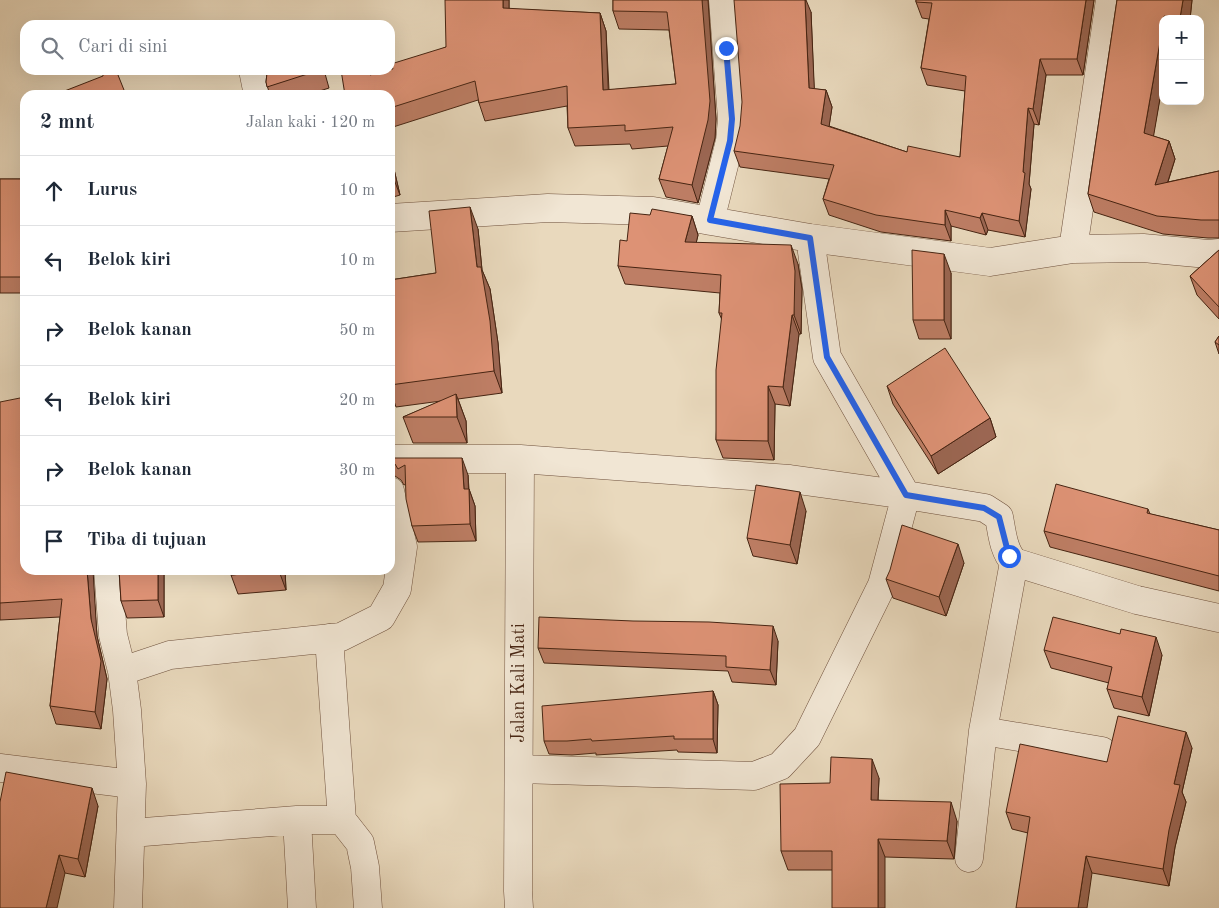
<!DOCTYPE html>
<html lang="id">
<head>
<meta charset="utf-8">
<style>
  body { margin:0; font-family:"Old Standard TT",serif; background:#f2f2f3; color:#1f2937 }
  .controls { position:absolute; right:15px; top:15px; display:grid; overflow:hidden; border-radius:10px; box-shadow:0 5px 20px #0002 }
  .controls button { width:45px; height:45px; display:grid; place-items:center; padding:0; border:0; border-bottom:1px solid #e0e1e3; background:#fff; color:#1f2937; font:25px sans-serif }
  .stop { position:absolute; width:15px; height:15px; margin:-11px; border:4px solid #2563eb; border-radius:50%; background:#fff }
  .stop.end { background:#2563eb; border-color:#fff; box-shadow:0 1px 5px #0008 }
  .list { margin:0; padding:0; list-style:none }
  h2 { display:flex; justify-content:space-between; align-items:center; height:65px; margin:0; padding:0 20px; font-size:21px }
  h2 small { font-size:16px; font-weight:400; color:#747a83 }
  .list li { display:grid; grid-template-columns:32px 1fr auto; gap:15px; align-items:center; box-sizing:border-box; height:70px; padding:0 20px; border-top:1px solid #e0e1e3 }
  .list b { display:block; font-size:19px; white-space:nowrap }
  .list em { font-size:16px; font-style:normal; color:#747a83 }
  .icon { flex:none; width:28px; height:28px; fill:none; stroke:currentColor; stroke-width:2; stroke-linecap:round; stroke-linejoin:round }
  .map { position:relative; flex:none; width:1219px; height:908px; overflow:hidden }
  .search { position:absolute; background:#fff; box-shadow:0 5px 20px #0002; left:20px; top:20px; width:375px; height:55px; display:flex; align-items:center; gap:12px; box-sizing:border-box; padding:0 18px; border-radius:15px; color:#747a83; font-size:19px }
  .panel { position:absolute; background:#fff; box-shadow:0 5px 20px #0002; left:20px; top:90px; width:375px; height:485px; border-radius:15px }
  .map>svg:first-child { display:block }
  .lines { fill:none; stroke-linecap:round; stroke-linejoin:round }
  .street-casing { stroke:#6f513d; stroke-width:29 }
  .street { stroke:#f1e6d4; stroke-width:28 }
  .wall { fill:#be7e65; stroke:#462412 }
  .shaded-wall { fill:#9b6652; stroke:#462412 }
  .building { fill:#dd9275; stroke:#462412 }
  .route { stroke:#2563eb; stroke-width:6 }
  .labels { text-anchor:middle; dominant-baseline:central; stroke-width:4; stroke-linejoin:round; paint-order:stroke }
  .street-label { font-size:18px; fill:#462412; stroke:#f1e6d4 }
</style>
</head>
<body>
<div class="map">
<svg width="1219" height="908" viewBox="0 0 1219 908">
  <rect width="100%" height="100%" fill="#e9d9bd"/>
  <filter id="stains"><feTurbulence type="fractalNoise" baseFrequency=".004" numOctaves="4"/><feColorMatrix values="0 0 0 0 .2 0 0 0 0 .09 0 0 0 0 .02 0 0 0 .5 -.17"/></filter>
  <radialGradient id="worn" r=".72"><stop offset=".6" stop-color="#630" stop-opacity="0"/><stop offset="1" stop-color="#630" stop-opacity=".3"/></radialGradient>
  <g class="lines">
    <defs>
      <path id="street" d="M253,70l5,25
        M390,218l158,-10 105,3 157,27 180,24 83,-13 70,-1 65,6 11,-1
        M710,221l20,-80 2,-22 -9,-119
        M1073,249l37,-249
        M390,459h130l270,20 116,16 79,13 14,9c3,15 4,33 15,45l123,38 82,18
        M108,570l5,65 9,36
        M329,638l13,182
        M983,731l119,20
        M0,768l132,16 -4,124
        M519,769l235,7 26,-10 27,-29 75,-152 24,-90 -79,-138 -17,-119
        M132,784l-5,-74 -5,-39 48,-16 171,-18 40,-20 16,-28 6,-42 -13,-56
        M297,820l5,88
        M131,833l166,-13h45l18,23 5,24 3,41
        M969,858l14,-127 31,-169
        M519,908l-1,-17 2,-432"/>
    </defs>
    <use href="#street" class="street-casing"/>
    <use href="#street" class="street"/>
  </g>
  <path class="wall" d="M509,0v9l91,4 6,18 3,59 67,-6 -7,-54 -50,-1 -6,-18v-11h95l8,119 -1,19 -17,65 -32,-6 -7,-18 9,-33 -36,3 -2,-5 -55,2 -7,-18 -1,-22 -82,15 -7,-21 -88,28v-33l-49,-25h30l1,4 18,-4 56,-23z
    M916,0h178l-11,75h-37l-7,50 -5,-1 -5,60 2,5 -6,48 -37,-7 -2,5 -35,-9v15l-70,-9 -52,-17 -6,-16 6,-20 -89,-12 -6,-16 77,-139 3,77 12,1 6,17 -3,19 78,26 53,5 5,-66 -38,-6 -6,-17 8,-49 -7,-1 -6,-16z
    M1117,0h75l-2,19h-27v62l-10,55 16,5 6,18 -7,23 51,-11v67h-11l-45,-4 -69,-22 -6,-18z
    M266,70h58l5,18 -22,7h-37l-4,-13 1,-9z
    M390,152l10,43 -10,3z
    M0,179h25v114h-25z
    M650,215l42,1 6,19 -2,8 102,21 4,25 -1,45h-2l-9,72 -15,-2 -1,56 -51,-2 -7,-18 6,-120 -3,-7 1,-20 -95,-9 -7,-18 9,-25z
    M478,229l4,41 8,19 8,54 4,50 -44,6 8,22 1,22h-54l-10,-26 38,-16 -45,6 -6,-18v-109l46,-7z
    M1219,250v69l-22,-24 -7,-19z
    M951,273v66h-32l-6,-19z
    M1219,336v18l-4,-12z
    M887,386l103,32 6,19 -58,37 -45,-70z
    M0,402l92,169 5,65 10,43 -6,50 -45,-5 -6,-18 10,-89 -60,3z
    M390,458l78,17 1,14 6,17 1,35 -58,1 -6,-16 -6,-42 -2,1 -3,-5 -6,-4h-5z
    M1148,509l2,5 69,16v61l-169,-44 -6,-16z
    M806,511l-9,53 -44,-8 -6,-18z
    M964,563l-18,53 -53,-18 -7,-19z
    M119,570h45v47l-37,1 -6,-17z
    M285,570l1,20 -48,4 -7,-19z
    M778,641l-2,44 -44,-3 -4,-11 -184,-8 -6,-15z
    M1044,650l118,5 -13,61 -35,-8 -7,-19 2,-6 -58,-15z
    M713,691l5,14 -1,48 -39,-1 -1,-2 -81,5v-2l-24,2 -23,-1 -5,-13z
    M1192,748l-10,44 4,10 -11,45 -6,39 -77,-13 -64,-40 -16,-4 -6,-17 101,-50z
    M879,778l-1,22 79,21 -3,38 -69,-2 -53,13h-44l-7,-19 49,-68z
    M0,802l98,4 -13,71 -20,-4 -65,35z"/>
  <path class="shaded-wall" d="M503,0h6v26l-6,-18z
    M702,0h6l8,119 -1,19 -17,65 -6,-18z
    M805,0h1l5,12 4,92 -6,-16z
    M1086,0h8l-11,75 -6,-16z
    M1183,0h9l-2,19h-9l-1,-1z
    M600,13l6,18 3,78 -6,-19z
    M1163,25v56l-12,70 -7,-18z
    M1040,59l6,16 -7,50 -6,-16z
    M369,70h2l5,23 -6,-18z
    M826,90l6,17 -5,33 -6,-16z
    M1028,108l6,16 -5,60 2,5 -6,48 -6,-16z
    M1169,141l6,18 -14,44 -6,-18z
    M390,152l10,43 -7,-18 -3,-15z
    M470,207l8,22 4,41 8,19 8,54 4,50 -8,-22 -17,-104z
    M945,210l6,16v15l-6,-16z
    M982,213l6,17 -2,5 -6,-17z
    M692,216l6,19 -6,26 -7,-19z
    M791,245l7,19 4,25 -1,45 -7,-19z
    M944,254l7,19v66l-7,-19z
    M792,315l7,19 -9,72 -7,-19z
    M768,386l7,18 -1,56 -6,-19z
    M456,394l10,27 1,22 -10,-26z
    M990,418l6,19 -58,37 -7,-18z
    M462,458l6,17 1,29v-15l6,17 1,35 -6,-17 -6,-35z
    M800,492l6,19 -9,53 -7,-19z
    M958,544l6,19 -18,53 -7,-19z
    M87,570h6l4,66 10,43 -6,50 -6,-17 -4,-93z
    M158,570h6v47l-6,-17z
    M279,570h6l1,20 -7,-19z
    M773,626l5,15 -2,44 -6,-15z
    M1156,637l6,18 -13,61 -7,-19z
    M713,691l5,14 -1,48 -4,-14z
    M1186,732l6,16 -10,44 4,10 -11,45 -6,39 -6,-17 11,-85z
    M872,759l7,19 -2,40 -6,-18z
    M92,788l6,18 -13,71 -7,-18z
    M951,802l6,19 -3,38 -7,-18z
    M878,839l7,18v51h-7z
    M59,855l6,18 -8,35h-11z
    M1086,856l6,17 -5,35h-9z"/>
  <path class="building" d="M445,0h58v8l97,5 3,77 73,-6 -9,-72 -54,-1v-11h89l8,101 -2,19 -16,65 -33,-6 14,-52 -48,4v-6l-57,3 -1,-42 -88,17 -4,-22 -85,27v-13h-45l-4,-25h28l1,5 17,-5h3v-1h3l-2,-5 55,-17z
    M734,0h71l4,88 17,2 -5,34 86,28 1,-6 52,11 6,-81 -45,-8 11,-65 -16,-1v-2h170l-9,59h-37l-7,50 -5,-1 -5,64 2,1 -6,48 -37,-8 -2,5 -35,-8v15l-69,-10 -53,-16 11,-34 -100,-14 6,-25 2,-24z
    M1117,0h66l-3,18 -16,-2v3h-1v6l-19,108 25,8 -14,44 64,-14v49h-18l-44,-4 -69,-22z
    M103,70h13l10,25h-62l-2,-3 41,-16z
    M266,70h54l-53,17 -1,-5 1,-9z
    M390,162l3,15 -3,1z
    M0,179h25v98h-25z
    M470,207l7,60h4l9,54 4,50 -104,14v-105l46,-7 -7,-62z
    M652,209l40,7 -7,26 106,3 4,26 -1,44h-2l-9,72 -15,-1v55l-52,-1v-70l6,-57h-3l2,-38 -103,-9 2,-26 7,1 3,-28 20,2z
    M912,250l32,4v66h-31z
    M1219,250v57l-29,-31z
    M1219,336v9l-4,-3z
    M945,348l45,70 -59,38 -44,-70z
    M456,394l1,23h-54z
    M25,397v173h62l4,49 10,42 -6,51 -45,-6 12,-107 -62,4v-201z
    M390,458h72l2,31h5l1,35 -58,2 -6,-27 -1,-34 -7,4 -3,-5 -5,-3z
    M1056,484l92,25 -1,4 72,17v46l-175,-45z
    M756,485l44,7 -10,53 -43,-7z
    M902,525l56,19 -19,53 -53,-18 4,-9z
    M119,570h39v30l-37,1z
    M231,570h48v1l-48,4z
    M539,617l94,4 76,1 64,4 -3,44 -44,-3v-11l-188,-8z
    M1053,617l67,17 1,-5 35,8 -14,60 -35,-8 5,-22 -68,-17z
    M713,691v48h-39v-3l-82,5 -1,-2 -24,2h-23l-2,-35z
    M1118,716l68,16 -12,52 6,1 -11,45 -6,39 -77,-13 -8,52h-62l14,-91 -24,-5 14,-68 87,18z
    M831,757l41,2 -1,41 80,2 -4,39 -69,-2v69h-46v-57h-51l-1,-67 50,-1z
    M6,772l86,16 -14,71 -19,-4 -13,53h-46v-106z"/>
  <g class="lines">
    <path class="route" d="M726,48l6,71 -2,22 -20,79 100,18 17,119 79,138 78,13 15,9 10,39"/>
  </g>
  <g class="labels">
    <g class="street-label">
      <text transform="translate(519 683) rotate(-90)">Jalan Kali Mati</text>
    </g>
  </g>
  <rect width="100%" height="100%" filter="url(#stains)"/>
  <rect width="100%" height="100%" fill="url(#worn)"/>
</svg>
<div class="controls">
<button>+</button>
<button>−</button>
</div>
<div class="stop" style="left:1009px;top:556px"></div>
<div class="stop end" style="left:726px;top:48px"></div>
<div class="search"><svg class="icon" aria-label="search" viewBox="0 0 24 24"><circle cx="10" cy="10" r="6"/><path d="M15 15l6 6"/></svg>Cari di sini</div>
<section class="panel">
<h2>2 mnt<small>Jalan kaki · 120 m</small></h2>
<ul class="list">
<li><svg class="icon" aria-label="ahead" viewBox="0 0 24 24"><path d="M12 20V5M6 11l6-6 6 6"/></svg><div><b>Lurus</b></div><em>10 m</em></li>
<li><svg class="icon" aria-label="left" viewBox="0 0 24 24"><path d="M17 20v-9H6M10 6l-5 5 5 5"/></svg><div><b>Belok kiri</b></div><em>10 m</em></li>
<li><svg class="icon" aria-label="right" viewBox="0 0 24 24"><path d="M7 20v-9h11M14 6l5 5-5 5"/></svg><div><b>Belok kanan</b></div><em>50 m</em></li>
<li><svg class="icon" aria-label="left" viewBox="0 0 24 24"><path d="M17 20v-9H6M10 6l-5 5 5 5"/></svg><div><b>Belok kiri</b></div><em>20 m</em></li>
<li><svg class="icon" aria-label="right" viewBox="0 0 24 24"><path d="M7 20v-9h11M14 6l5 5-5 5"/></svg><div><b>Belok kanan</b></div><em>30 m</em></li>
<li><svg class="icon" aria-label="arrive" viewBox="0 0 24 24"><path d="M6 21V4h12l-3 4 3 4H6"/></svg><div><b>Tiba di tujuan</b></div></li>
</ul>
</section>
</div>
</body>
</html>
